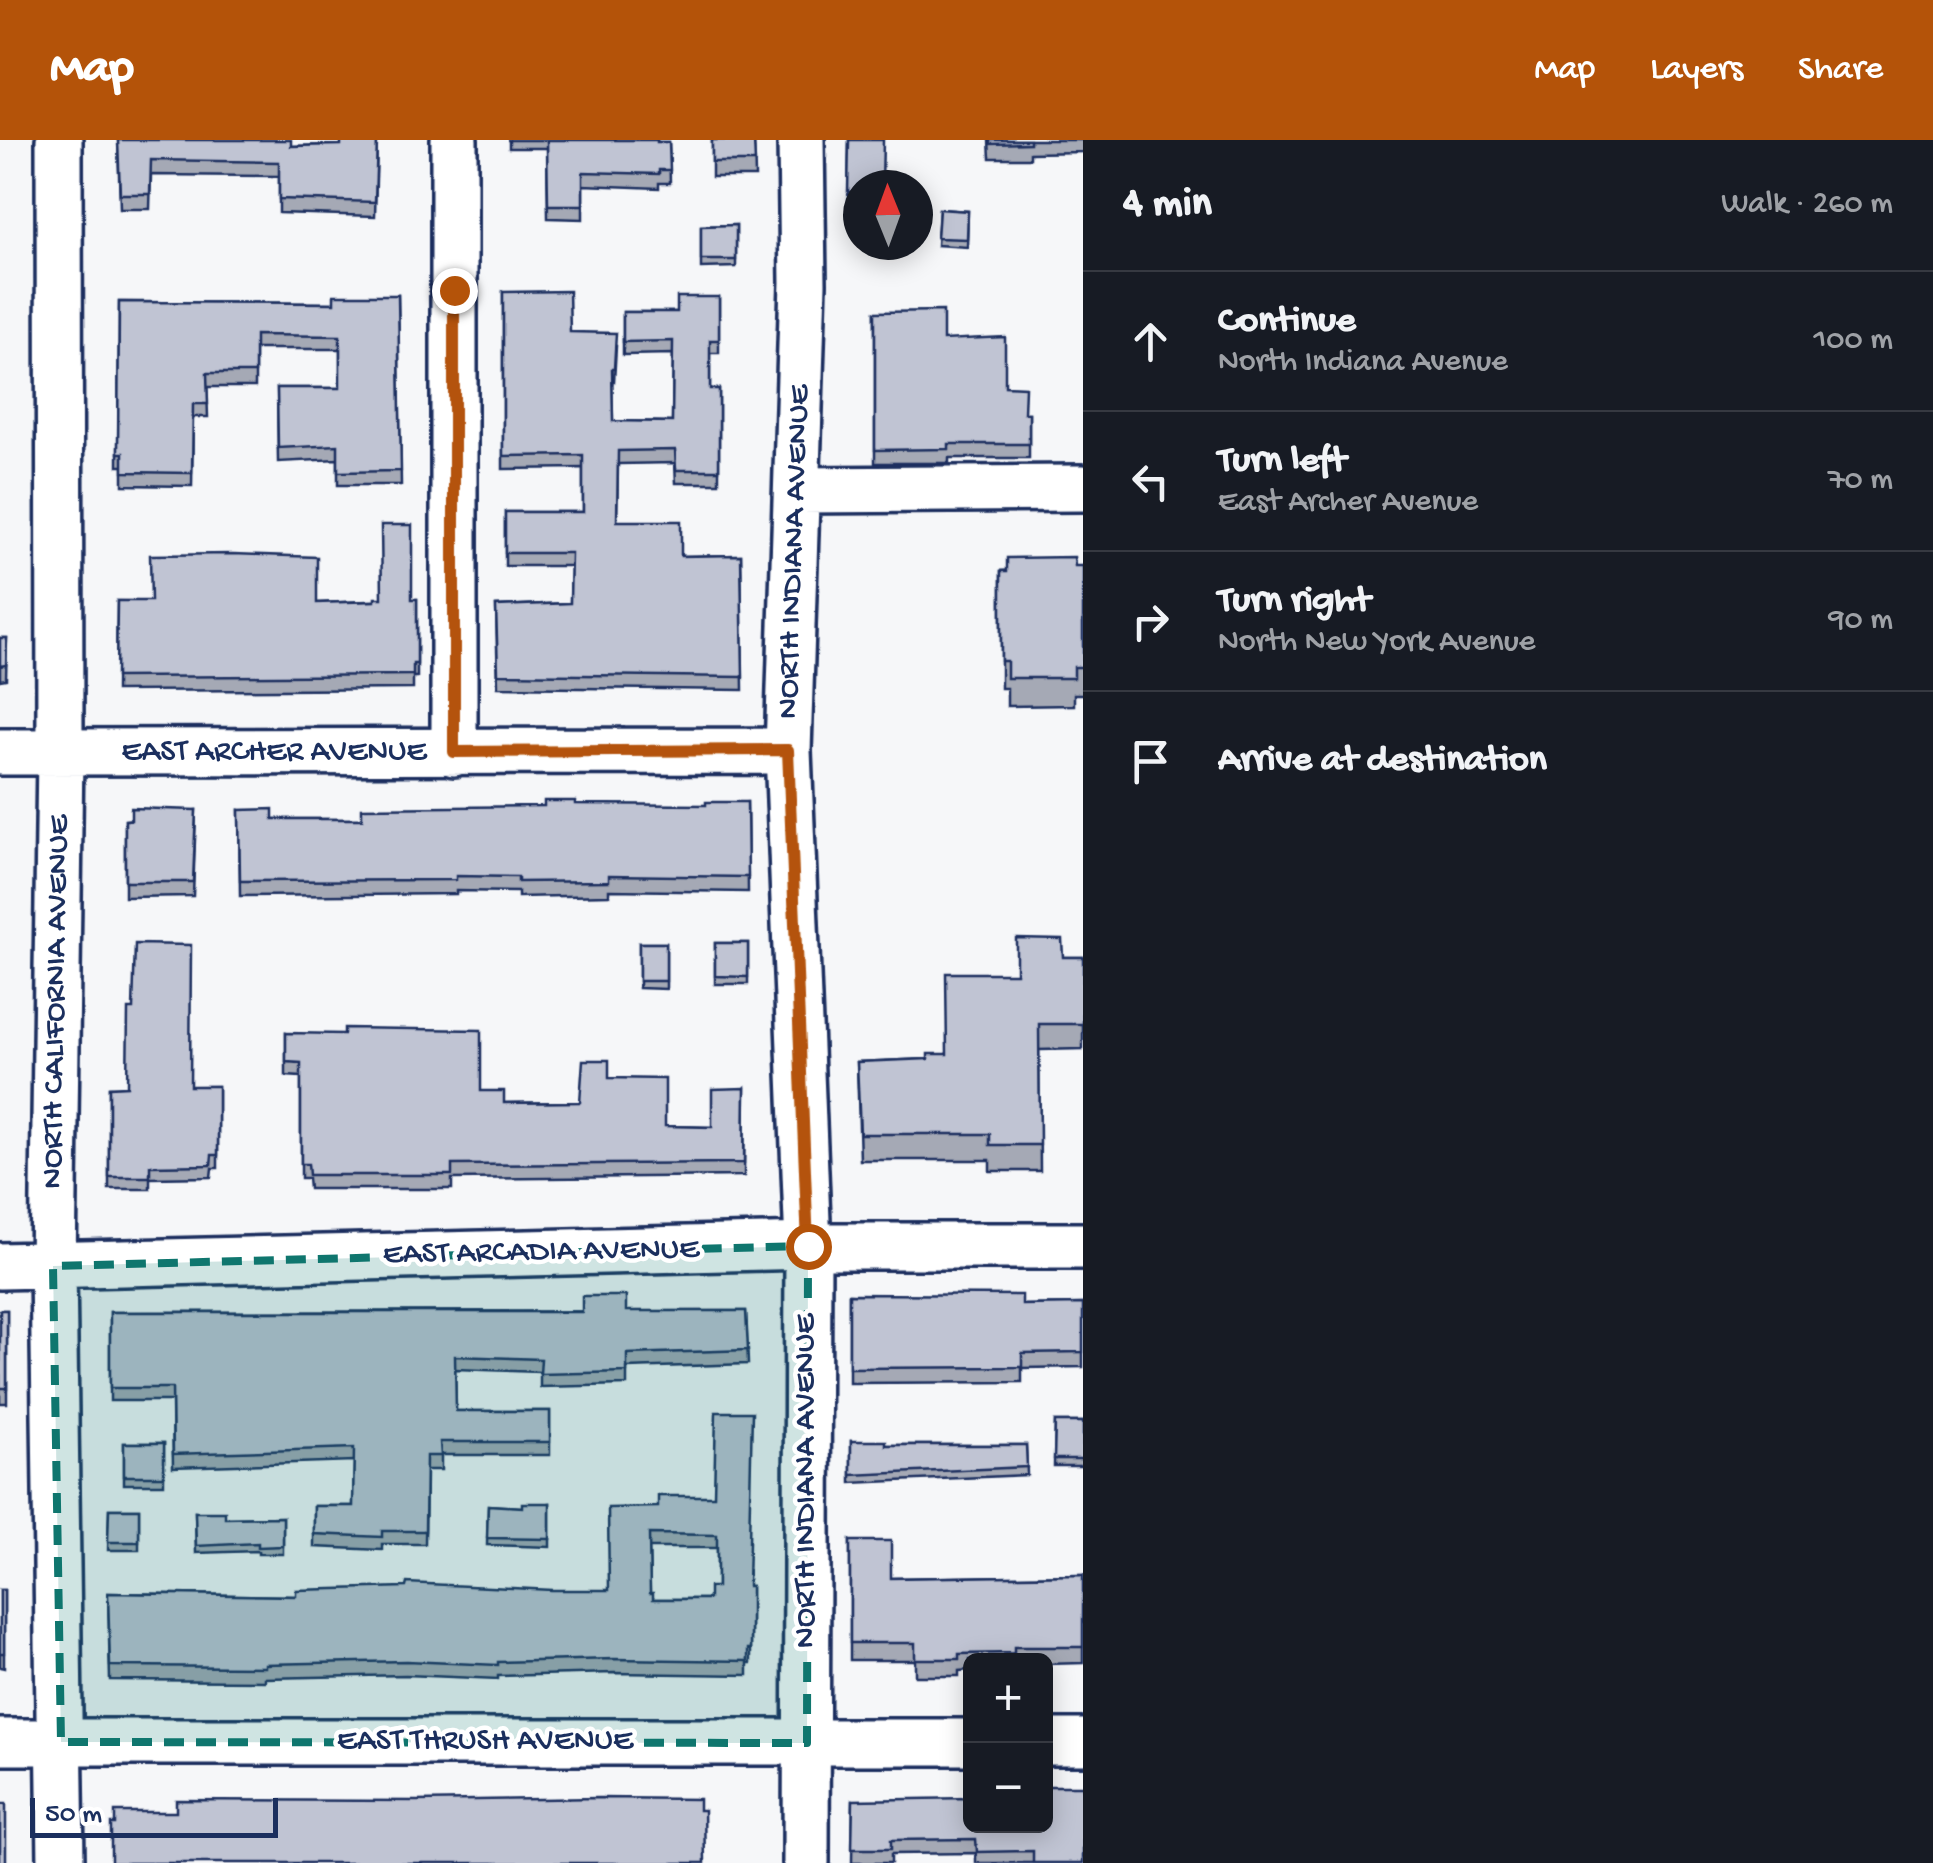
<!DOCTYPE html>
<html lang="en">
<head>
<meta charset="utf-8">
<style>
  body { margin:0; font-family:"Gochi Hand",sans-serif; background:#242831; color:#f1f3f6 }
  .controls { position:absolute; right:30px; bottom:30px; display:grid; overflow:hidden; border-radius:15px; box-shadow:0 5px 25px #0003 }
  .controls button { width:90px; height:90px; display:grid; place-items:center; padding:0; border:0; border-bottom:2px solid #363941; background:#171b24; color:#f1f3f6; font:50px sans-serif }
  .compass { position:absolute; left:843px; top:30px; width:90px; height:90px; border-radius:50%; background:#171b24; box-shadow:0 5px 25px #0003; rotate:359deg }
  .scale { position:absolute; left:30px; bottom:25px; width:248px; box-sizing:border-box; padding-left:10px; border:5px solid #1b2f5e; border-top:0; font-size:28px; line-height:35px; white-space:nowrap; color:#1b2f5e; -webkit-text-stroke:8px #fff; paint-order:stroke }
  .stop { position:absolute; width:30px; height:30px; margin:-22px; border:8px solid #b45309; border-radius:50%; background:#fff }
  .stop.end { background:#b45309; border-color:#fff; box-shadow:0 2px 10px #0008 }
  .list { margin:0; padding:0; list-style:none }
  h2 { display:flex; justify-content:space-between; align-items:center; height:130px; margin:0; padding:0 40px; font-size:42px }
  h2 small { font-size:32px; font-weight:400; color:#9ea1a6 }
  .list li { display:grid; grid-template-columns:65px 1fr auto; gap:30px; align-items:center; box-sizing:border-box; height:140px; padding:0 40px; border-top:2px solid #363941 }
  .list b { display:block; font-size:38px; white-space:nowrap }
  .list p { margin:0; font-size:32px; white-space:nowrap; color:#9ea1a6 }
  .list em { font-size:32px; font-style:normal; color:#9ea1a6 }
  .icon { flex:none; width:55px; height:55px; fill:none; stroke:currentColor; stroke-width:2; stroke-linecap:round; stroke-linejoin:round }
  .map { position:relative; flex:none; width:1083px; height:1723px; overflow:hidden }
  header { display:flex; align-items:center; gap:60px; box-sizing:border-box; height:140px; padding:0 50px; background:#b45309; color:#fff }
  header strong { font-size:48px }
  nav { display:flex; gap:55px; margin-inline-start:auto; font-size:35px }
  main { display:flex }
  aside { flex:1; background:#171b24 }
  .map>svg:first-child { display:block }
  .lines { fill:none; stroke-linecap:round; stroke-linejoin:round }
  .minor-casing { stroke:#1b2f5e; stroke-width:52 }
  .minor { stroke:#fff; stroke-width:45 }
  .wall { fill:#a5a9b5; stroke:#1b2f5e; stroke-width:2.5; fill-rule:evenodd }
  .building { fill:#c0c4d3; stroke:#1b2f5e; stroke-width:2.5; fill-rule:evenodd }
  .route { stroke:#b45309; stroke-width:12 }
  .marked { fill:#0f766e; fill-opacity:0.2; stroke:#0f766e; stroke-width:8; stroke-dasharray:20 12; stroke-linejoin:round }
  .labels { text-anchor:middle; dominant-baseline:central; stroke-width:9; stroke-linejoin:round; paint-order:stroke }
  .street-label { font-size:32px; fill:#1b2f5e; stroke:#fff }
</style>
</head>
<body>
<header>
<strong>Map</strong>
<nav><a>Map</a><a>Layers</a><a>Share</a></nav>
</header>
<main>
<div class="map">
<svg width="1083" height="1723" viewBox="0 0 1083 1723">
  <rect width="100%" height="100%" fill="#f6f7f9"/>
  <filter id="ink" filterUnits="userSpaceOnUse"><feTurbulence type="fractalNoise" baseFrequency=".01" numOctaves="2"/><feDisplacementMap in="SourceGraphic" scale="20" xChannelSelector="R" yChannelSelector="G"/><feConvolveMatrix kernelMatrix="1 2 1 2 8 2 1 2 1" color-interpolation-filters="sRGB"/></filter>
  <g filter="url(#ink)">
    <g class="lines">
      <defs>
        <path id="minor" d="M59,0l1,613 -7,513 8,597
          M454,0v613
          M801,0l2,143 -15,468 20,495 -2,617
          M798,350l285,-2
          M0,612l788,-1
          M0,1126l808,-20h275
          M0,1602h971
          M1046,1602h37"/>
      </defs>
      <use href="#minor" class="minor-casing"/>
      <use href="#minor" class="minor"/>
    </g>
    <path class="wall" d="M118,0l173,6 50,-1 36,-5 -2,76 -96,-3v-37l-128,-1 -1,34h-30z
      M507,0h150v2h12l1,41h-11v5l-76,-3v34l-35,-1 -1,-70h-38v-8z
      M712,0h42l1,37h-43z
      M849,0l9,45v20h-10z
      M989,0h94v12l-53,1v5h-40z
      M939,69l29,2 -1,36 -30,-2z
      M736,85v42l-35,1v-42z
      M503,152l67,40 46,14 -2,36h-2l1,39 59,1 1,-68 -50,1v-43h54l42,-15v56h-9v36h9v94h-43l-1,-20 -57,1 -1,57 64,35 60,-1 2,135 -245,-3 -2,-81 74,-3 1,-37h-66v-54h78v-44l-80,1z
      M398,155l3,190h-63v-26l-60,3 -1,-74h63v-39h-85v38h-48l1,30h-15l-1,69 -69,-1v-19h-5l1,-164 215,1z
      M875,172l130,74 20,27h4v45h-80v5h-74z
      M1083,426v128h-9v11l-67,1v-18h-6v-117z
      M417,459v78h-4v12l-297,2 1,-90 200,2z
      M0,498h7l-1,41 -6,1z
      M747,662l1,90 -139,-2v5l-91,2v-5l-62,-1v3l-216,2 -1,-86 34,9h89l182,-13 162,-1z
      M196,670l-3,86 -68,1v-77z
      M639,803h27v46l-27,-1z
      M715,803h33v41h-33z
      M1063,817h20v92l-44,1 1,121h-50v-11h-130l-3,-98 71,-3 18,-5 70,-81z
      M286,893l195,58 23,12 76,-1 29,-24 56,48 47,1 33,-39 -1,88 -292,3v10h-143l-1,-11h-7v-101l-15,-1z
      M218,946v82h-6l-1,9 -61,1v11h-41v-102z
      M849,1154l173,11 61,-1v63l-61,1v14l-173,1z
      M0,1170h7v93h-7z
      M746,1171l2,53 -121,4v17l-87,2v-15l-85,-3 1,42h94v44h-109v15h-15l-1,74h-43v6l-68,-3v-41h39l1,-45 -181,6 -1,-66h-62v-89z
      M1055,1282h28v44h-29z
      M851,1301l35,4h140l1,30 -176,8z
      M124,1303h40v41h-40z
      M714,1356l34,90h3v77h-3v12l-134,-2 -116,3v3l-92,-4 -141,3v3l-155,-1 -2,-87 188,3 313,-6 49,-83zM649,1408h68v39l-8,12h-56l-3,-6z
      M550,1363v44l-63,-2 1,-40 34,2z
      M109,1369h30v41h-31z
      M195,1372l30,6 58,-1v37h-25v-3l-62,2z
      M850,1401l41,37 192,-3v88l-37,1v-4h-76v10l-11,1v5h-44v-16h-65z
      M0,1450h4v78l-4,-1z
      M853,1660l117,26 113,37h-107v-10l-85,1v9h-39z"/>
    <path class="building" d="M118,0h173v6l50,-1v-5h36l-2,62 -96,-3v-37l-128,-2 -1,34h-30z
      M547,0h110v2h12l1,28h-11v4l-76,-2v33h-35z
      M712,0h42l1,22h-43z
      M849,0h34l-1,45h-24v7h-10z
      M990,0h40v3l-40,1z
      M939,69l29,2 -1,28 -30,-1z
      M736,85v35h-35v-34z
      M569,151l1,41 46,1 -2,36h-2l1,52 59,1 1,-81 -50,1v-30h54v-15h42v43h-9v49h9v81h-43l-1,-20 -57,1 -1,70h64v35l60,-1 2,122 -245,-3 -2,-68 74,-3 1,-50h-66v-41h78v-57l-80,1v-164z
      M334,155h64l3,176 -63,1v-27l-60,3 -1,-60h63v-52l-85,-1v38h-48l1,31h-15l-1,69 -69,-1v-19h-5l1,-151 215,1z
      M943,171v29l62,-3v49l20,1 -1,26h5v31h-80v5l-74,1v-138z
      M381,385h31v74h5v65h-4v11l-297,2 1,-76h34l-1,-46 83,-1 84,3v46l58,-2v-3h7z
      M1074,417l1,9h8v101h-9v11h-67v-17h-6v-90h6v-13z
      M0,498h7l-1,27 -6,1z
      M544,661h31v3l131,1v-3h41l1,75 -139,-2v6l-91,1v-5l-62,-1v4l-216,1 -1,-71 34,-1v10h89v-11l182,-2z
      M131,668l65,2 -3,72h-68v-62h6z
      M1016,798l46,1 1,18h20v67h-44l1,121h-50v-11h-130l-3,-72 71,-3v-5h19l-1,-81h70z
      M639,803h27v38h-27z
      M715,803h33v34l-33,-1z
      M135,804l56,1 -1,141h28v69h-6l-1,10 -61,1v11h-41v-90l18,-1 1,-77h5z
      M344,888l137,2v61h23v12l76,-1 3,-42h26v18l56,1v47l47,1v-38l33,-1 -1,75 -292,2v10h-143l-1,-11h-7v-101l-15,-1v-29l58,1z
      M849,1154l173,1v10l61,-1v48l-61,1v14l-173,1z
      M582,1156h44v15h120l2,39 -121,4v18l-87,2 1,-15 -86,-3 1,55h94v31h-110l1,14h-15l-1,75h-43v6l-68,-3v-28h39l1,-58 -181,6 -1,-66h-62v-76h472z
      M0,1170h7v78h-7z
      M716,1272h36l-4,174h3v63h-3v12l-134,-2 -116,3v3l-92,-4 -141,3v3l-155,-1 -2,-73 188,3v-6l110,-3 1,-4 145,7h57l-1,-82 50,-1v-11h56zM649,1394l68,1v52h-8v12h-56v-6h-3z
      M1055,1282h28v37h-29z
      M851,1301h35v4h140l1,22 -176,8z
      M124,1303h40v33h-40z
      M522,1363h28v36l-63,-1 1,-33 34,2z
      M109,1369h30v33h-31z
      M195,1372h30v6l58,-1v29l-25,1v-4l-62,3z
      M850,1401h41v37l192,-3v72h-69v6l-55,1v5h-44v-16h-65z
      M0,1450h4v63h-4z
      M1046,1646h37v77h-50v-12l-56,1 -1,-13 -85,1v9h-39l1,-49 117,-2v28h76z
      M599,1658l100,1v11h5l1,53h-594v-39h4v-12h61v-12l241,1z
      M0,1664h6v59h-6z"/>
  </g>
  <g class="lines" filter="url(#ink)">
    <path class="route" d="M454,150v462l334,-2 20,496"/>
  </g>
  <path class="marked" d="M808,1106l-1,497 -746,-1 -8,-476z"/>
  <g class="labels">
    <g class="street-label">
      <text transform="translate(795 412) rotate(-88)">NORTH INDIANA AVENUE</text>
      <text x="274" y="613">EAST ARCHER AVENUE</text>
      <text transform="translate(57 862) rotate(-89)">NORTH CALIFORNIA AVENUE</text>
      <text transform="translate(541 1113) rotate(-1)">EAST ARCADIA AVENUE</text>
      <text transform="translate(807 1341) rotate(-90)">NORTH INDIANA AVENUE</text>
      <text x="485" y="1602">EAST THRUSH AVENUE</text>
    </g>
  </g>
</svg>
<div class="controls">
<button>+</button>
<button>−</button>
</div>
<svg class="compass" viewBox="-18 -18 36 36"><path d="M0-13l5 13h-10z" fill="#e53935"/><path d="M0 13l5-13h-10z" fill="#9ea1a6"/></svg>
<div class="scale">50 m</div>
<div class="stop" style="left:808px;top:1106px"></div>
<div class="stop end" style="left:454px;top:150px"></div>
</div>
<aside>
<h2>4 min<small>Walk · 260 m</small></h2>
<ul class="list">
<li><svg class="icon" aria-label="ahead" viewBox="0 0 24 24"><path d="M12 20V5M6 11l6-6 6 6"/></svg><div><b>Continue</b><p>North Indiana Avenue</p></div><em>100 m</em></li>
<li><svg class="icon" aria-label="left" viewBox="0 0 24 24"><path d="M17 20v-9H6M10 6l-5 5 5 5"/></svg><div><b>Turn left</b><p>East Archer Avenue</p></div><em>70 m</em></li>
<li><svg class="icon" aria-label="right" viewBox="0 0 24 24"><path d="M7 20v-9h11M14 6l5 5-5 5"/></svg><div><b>Turn right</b><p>North New York Avenue</p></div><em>90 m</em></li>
<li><svg class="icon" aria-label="arrive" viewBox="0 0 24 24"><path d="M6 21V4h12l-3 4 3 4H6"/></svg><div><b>Arrive at destination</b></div></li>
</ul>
</aside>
</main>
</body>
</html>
